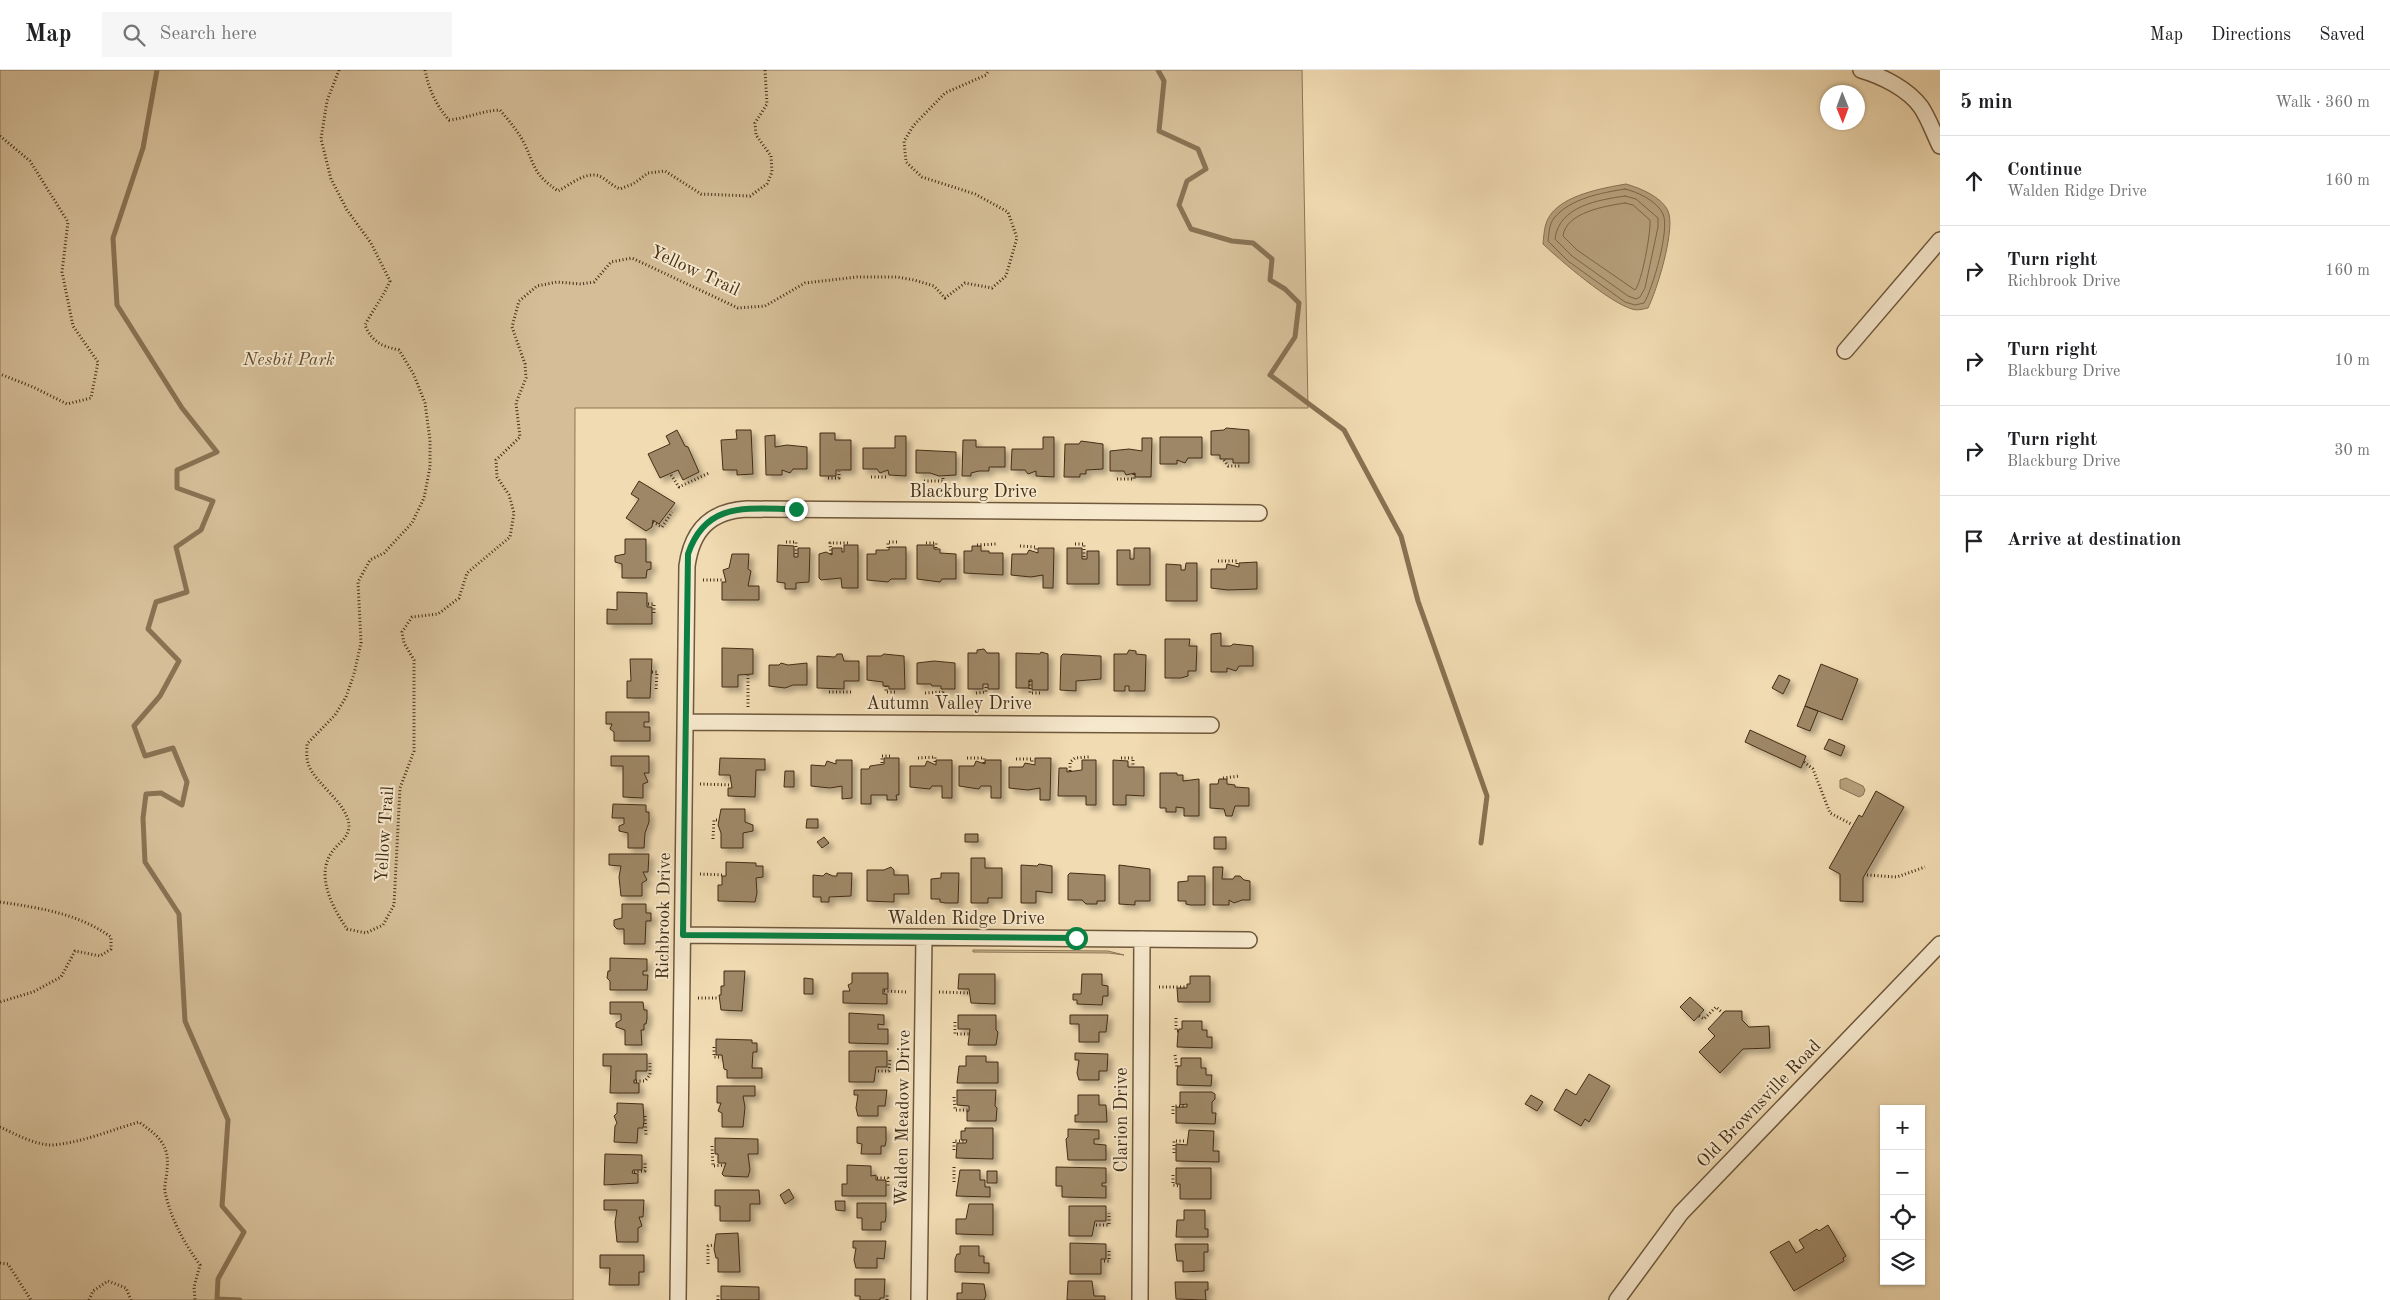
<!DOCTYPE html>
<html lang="en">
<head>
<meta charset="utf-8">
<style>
  body { margin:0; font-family:"Old Standard TT",serif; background:#f6f6f6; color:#202124 }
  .controls { position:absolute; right:15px; bottom:15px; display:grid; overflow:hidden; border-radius:0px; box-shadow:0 1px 4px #0004 }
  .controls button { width:45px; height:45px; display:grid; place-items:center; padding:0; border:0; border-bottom:1px solid #e0e0e0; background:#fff; color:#202124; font:25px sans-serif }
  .compass { position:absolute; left:1820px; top:15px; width:45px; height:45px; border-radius:50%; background:#fff; box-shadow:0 1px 4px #0004; rotate:179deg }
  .stop { position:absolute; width:15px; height:15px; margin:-11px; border:4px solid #0b8043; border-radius:50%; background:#fff }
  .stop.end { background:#0b8043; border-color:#fff; box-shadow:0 1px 5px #0008 }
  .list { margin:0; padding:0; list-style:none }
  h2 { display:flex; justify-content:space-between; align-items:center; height:65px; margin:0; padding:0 20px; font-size:21px }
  h2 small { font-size:16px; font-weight:400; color:#757577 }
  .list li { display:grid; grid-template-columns:32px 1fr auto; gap:15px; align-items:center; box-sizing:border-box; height:90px; padding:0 20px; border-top:1px solid #e0e0e0 }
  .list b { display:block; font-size:19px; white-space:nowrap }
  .list p { margin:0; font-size:16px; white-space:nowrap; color:#757577 }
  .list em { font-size:16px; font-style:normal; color:#757577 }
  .icon { flex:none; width:28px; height:28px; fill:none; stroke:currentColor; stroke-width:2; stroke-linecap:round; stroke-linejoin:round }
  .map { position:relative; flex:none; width:1940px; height:1230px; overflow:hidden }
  header { display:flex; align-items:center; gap:30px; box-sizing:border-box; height:70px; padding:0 25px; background:#fff; border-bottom:1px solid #e0e0e0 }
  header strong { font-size:24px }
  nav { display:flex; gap:28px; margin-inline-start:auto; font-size:18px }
  .search { width:350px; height:45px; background:#f6f6f6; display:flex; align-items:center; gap:12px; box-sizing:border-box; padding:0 18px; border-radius:0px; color:#757577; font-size:19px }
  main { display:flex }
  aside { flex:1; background:#fff }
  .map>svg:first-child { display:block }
  .green { fill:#d4bd97; stroke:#8c7555 }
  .water { fill:#b6a07c; stroke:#887252 }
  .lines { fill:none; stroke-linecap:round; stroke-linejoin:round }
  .shore { stroke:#7d6648; stroke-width:1 }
  .stream { stroke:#887252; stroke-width:5 }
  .building { fill:#9e8766; stroke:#442d13; filter:url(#shadow) }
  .street-casing { stroke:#6f583b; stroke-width:18 }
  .path { stroke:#442d13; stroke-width:3; stroke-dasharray:1 2.5; stroke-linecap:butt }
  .street { stroke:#f6e8cd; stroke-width:15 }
  .route { stroke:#0b8043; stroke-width:6 }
  .labels { text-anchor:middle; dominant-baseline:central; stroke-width:4; stroke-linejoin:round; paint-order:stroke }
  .street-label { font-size:18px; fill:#442d13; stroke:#f6e8cd }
  .park-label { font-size:18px; font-style:italic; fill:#614a2d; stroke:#f6e8cd }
</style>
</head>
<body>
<header>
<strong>Map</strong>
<div class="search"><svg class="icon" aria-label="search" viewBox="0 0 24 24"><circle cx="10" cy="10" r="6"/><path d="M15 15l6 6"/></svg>Search here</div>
<nav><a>Map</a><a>Directions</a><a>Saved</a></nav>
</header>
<main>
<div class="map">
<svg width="1940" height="1230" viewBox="0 0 1940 1230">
  <defs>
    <filter id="shadow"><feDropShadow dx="4.5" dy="4.5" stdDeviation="2.5" flood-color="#0004"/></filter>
  </defs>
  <rect width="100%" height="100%" fill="#f1dbb2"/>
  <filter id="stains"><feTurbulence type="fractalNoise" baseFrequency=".004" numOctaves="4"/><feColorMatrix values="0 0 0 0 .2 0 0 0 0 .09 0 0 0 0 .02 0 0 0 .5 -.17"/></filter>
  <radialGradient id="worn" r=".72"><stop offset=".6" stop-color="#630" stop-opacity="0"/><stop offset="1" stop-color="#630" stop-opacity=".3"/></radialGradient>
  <path class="green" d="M0,0h1302l6,338h-733l-2,892h-573z
    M973,880l135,1 16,4 -15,-2 -136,-1z"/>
  <path class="water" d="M1626,114c14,4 39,14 43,30 5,20 -12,76 -21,94 -5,1 -11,3 -16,1 -22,-6 -71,-48 -89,-65 1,-9 1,-19 6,-27 13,-22 54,-29 77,-33z
    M1846,708l17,8 2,4 -2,5 -4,2 -19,-9v-8z"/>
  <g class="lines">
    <path class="shore" d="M1625,119c13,3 32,12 38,25 7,15 -10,74 -19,89l-9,2 -10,-3 -57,-41 -20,-20c1,-7 1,-17 6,-23 17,-20 47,-25 71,-29z
      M1625,126l11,3 22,19v9l-13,61 -5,9 -4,2 -8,-3 -56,-40 -17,-17c4,-33 43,-39 70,-43z
      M1625,133l8,2 17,15c1,12 -8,62 -15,70l-58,-40 -14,-14c3,-24 43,-30 62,-33z"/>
    <path class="stream" d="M157,0l-14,78 -30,90 4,67 65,103 35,44 -40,18v18l36,13 -12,29 -25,17 11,45 -31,10 -8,27 31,32 -19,35 -26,30 11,30 28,-8 14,34 -5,23 -21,-12 -15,1 -3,24 2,44 34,52 6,107 43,99 -6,86 22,26 -26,47 -1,20 23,1
      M1158,0l6,11 -5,50 39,18 8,20 -19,12 -8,24 12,24 41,12 21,2 19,16 -2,21 15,9 14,14 -4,34 -25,38 74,55 57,106 17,65 69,195 -6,47"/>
  </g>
  <path class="building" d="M1226,358l23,2v33h-16v-4h-13v-4h-9v-24l13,-1z
    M677,360l8,16 3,1 11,25 -16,8 -5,-10 -18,8 -12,-24 22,-10 -4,-8z
    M736,360h15l2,44 -16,1v-5h-14l-2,-30 16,-1z
    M820,363h15v7h16v30h-15v6h-16z
    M775,365v12l12,-2 20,2v22h-14l-3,4 -8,-3v5h-16l-1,-39z
    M895,366h11v40l-17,-1 -1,-5 -8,3 -3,-4h-14v-21h32z
    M1043,367h11v40l-18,-1v-5l-8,3 -3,-4h-14l1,-21h31z
    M1160,367h42v21h-14l-3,5 -8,-3v4h-17z
    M1142,368h10l-1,39h-16v-4l-9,2 -2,-4h-14v-20l19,-2 13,2z
    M963,370h13v7h29v20h-16v4h-10l-8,2v3h-9z
    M1081,371l22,3v25l-17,1v4h-6v3h-16l1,-33h14z
    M916,380l40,2v23l-17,1 -9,-3h-14z
    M639,411l36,22 -16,21 -6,-4 -1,7 -6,4 -20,-13 13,-19 -8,-5z
    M625,469h21v23h5v7l-4,1 -1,8h-24v-14l-7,-2v-6l10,-2z
    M778,475l16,1v11h4v-9h12l-1,34 -13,1v6h-11v-6l-8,-1z
    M844,475h14v43h-16l-1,-10 -20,2 -2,-2v-24l7,-2 6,3v-7h10v4h2z
    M917,475h17v4h6v4l16,1v25h-14l-2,3 -23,-3z
    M972,476h9v5h8v2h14v22l-39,-2v-22h8z
    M889,477h17v32h-15l-3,3 -21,-2v-26h9v-4h13z
    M1038,478h16l-1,40h-10v-13l-12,2 -20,-2 1,-21h15l2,-4 9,3z
    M1067,478h15v11h5v-8h12v33h-32z
    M1134,478h16v37h-33v-35h13v9h4z
    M732,484h17l-1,15 3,2 -3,15h11v14h-37v-18h4l-3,-12 6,-2z
    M1257,492v27l-29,1 -17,-2v-19h15l1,-5 12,3v-4z
    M1186,493h11v38h-31v-37l15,1v5h4z
    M617,522l30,1v14h5v17h-45v-15l10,1z
    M1221,563v13h10l2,-2 20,2v20h-14l-3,5 -9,-3v4h-16v-38z
    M1165,569h25l-1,7h8l-1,25h-8v5l-7,2h-16z
    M722,578l31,1v25l-15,1v12h-16z
    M984,579l3,4h12v36h-11v-5h-5v5h-15v-36h9v-3z
    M1129,580l7,1v3l10,1 -1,36h-16v-5h-4v5h-11v-37h13z
    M1041,582l7,2v36h-16v-10h-3v8h-13v-35l24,1z
    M837,584h5l2,7h15v20h-15v8l-27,-1v-32l18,1z
    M884,584l20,2 1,33h-16v-3h-6v-4l-16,-2v-24h14z
    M1063,584l38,2v23l-25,2v10l-16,-1 1,-34z
    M630,589h22l-2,39h-23v-17h4z
    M934,591l21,2v26h-14v-3h-9l-1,-2h-14v-21z
    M781,593l7,2 19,-2v22h-14l-8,3 -16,-2v-21h10z
    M1821,594l37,15 -16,41 -37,-14z
    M1779,605l11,5 -7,14 -11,-6z
    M1805,636l13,5 -8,20 -13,-5z
    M606,642h43v10h-5v5h6v14h-36v-9l-4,-3 2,-5h-6z
    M1750,660l56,26 -5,12 -56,-26z
    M1829,669l16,7 -4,10 -17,-7z
    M611,686h38v17h-5l4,9 -5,2v14l-20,-1v-31h-12z
    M720,688l45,1v11h-9l-1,27 -27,-1v-8h4l-2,-13h-11z
    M884,688h15v37h-3l1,5h-10v-5h-16v9h-10v-35h8l1,-3 14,-2z
    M1035,688h16l-1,42h-10v-12l-12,2 -19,-2v-21h14l2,-4 10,2z
    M836,690h16v38l-10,1v-13l-12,2 -19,-2v-21l14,1 2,-5 9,3z
    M936,690h16v38h-10v-12h-10l-2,3 -20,-2v-21h15l2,-5 9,4z
    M985,690h16v38h-10v-12h-10l-2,3 -20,-3v-20h15l2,-5 9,3z
    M1082,690h14v45h-10v-9h-28l1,-28h8v4l15,-2z
    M1113,690l15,1v6h16v29l-18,-1v10h-13z
    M785,701h9v16h-10z
    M1160,703h17v2h6v6l16,-2v37h-15v-8l-8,-1v5h-10v-4h-6z
    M1219,709h8v5l8,1v2l14,1v18h-14l-3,10h-6l-2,-7 -14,-1v-24h8z
    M1876,721l28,16 -41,71v24l-23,-1v-27l-11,-6 30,-53 3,2z
    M613,734l33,1v7h3v10l-4,11 -1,15h-16v-15l-9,-2v-5l5,-2v-6h-12z
    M721,739h24v13l8,3v6l-10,2v15h-22v-15l-3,-8z
    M807,749h11v9h-12z
    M965,764h13v8h-13z
    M824,767l5,6 -7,5 -5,-6z
    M1214,767h12v12h-12z
    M609,784h40l-1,18h-5l4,8 -5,3v13h-21l-2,-19 2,-11 -12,-1z
    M971,788h14v10h17v30h-14v5h-17z
    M726,792l30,1v3h7v11l-7,1 1,15 -2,9 -37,-1v-16h4v-9h4z
    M1039,794l13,2v27l-16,-2v12h-15v-38l16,1z
    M1119,795l31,4v32h-15v4l-16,-1z
    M891,797l3,3v5h14l1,19h-15v8l-27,-1v-31h17z
    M1213,797h10l-1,12h11l2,-3h5l4,4 6,1v19h-8l-8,3 -5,-3v5h-16z
    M826,803l7,3h4v-3h15l-1,23 -22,1v5h-8v-5h-8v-22l10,1z
    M941,803h18l-1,30h-13l-5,-1v-3h-9v-20l10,-1z
    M1070,803l35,2v26h-8v3h-11l-4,-4h-14v-25z
    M1188,806h17v29h-15l-4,-1v-3h-8v-19l10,-1z
    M622,834h24v9h5v8h-5l-1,23h-21v-15h-7l-3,-3v-6l8,-2z
    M610,888l37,1v12h-4v4h5l-1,15h-37v-9l-3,-3 1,-7h2z
    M724,901h21l-3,40 -21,-1 -2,-15h2v-9h3z
    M852,903h36v16h-5v5h4v10l-44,-1v-12h7l-2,-6 4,-2z
    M959,904h36v30l-24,-1 -2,-14h-11z
    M1082,904h20v11l6,1v10h-5l-1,9 -25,-1v-4h-4v-6h8z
    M1190,906h20v26h-32l-1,-14h10v-4h3z
    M804,908l9,1v15h-9z
    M1690,927l14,13 -10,11 -14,-14z
    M610,932h33l1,8h3v9l-1,5h-2v6h-3l1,15h-17v-15l-9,-3v-4l5,-3v-6h-11z
    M1725,941h17v9l7,7 20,-1 1,22 -27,1 -23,24 -21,-21 16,-16 -7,-7z
    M849,943l35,2v10l-6,-1v5h10v15l-39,-1z
    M958,945h38v15l2,2 -2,13h-28l2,-16h-12z
    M1070,945h38l-2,17h-7v10h-20v-18h-9z
    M1182,951h20v9h5v7h5v11l-35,-1 1,-14 1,-4h3z
    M716,969l36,1v3h5v9h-4l-1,16h10v10h-35v-8l-3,-1 -2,-14h-6z
    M849,981h38v16h-11l-2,15h-25z
    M1075,983l33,1 -1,17h-8v9h-20l-2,-7 2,-13h-4z
    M603,984h44v17h-11v9h-2v3h5v10h-29l1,-27h-8z
    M966,986h20v6h12v21h-41l2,-17h7z
    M1181,988h20v10h5v7h6l-1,11 -34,-1v-15l1,-4h3z
    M1589,1004l21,12 -21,36 -4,-3 -4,7 -27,-16 12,-21 10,6z
    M717,1016h38v10h-12l2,11 -2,20h-21v-14l-4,-2 3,-8h-4z
    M854,1020h33l-2,16h-7v10h-20l-2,-8 2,-13h-4z
    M957,1020h39l-1,16 2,2 -1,13h-29v-10h2v-5l-12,-1z
    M1180,1022h32l3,2v5l-3,3v11h4l-1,11 -39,-1v-16h11v-3l-7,1z
    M1078,1025h21v10h7l1,17h-32v-7h3z
    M1531,1025l12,7 -6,9 -12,-7z
    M617,1033l26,1 1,17 -1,7h-5l-1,15 -23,-1 1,-16 2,-3 -3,-7 3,-3z
    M857,1057h29v14l-1,5h-4v8h-20l1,-10 -5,-1z
    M965,1058h28v31l-37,-1 1,-15h9l1,-3h-6v-9h4z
    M1068,1059l31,1v9h-5v5l12,1v15h-38l-2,-21 2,-2z
    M1189,1060l25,1 -1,20h6v11l-43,-1v-17l11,1z
    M715,1068l43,1v15h-10l2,16 -2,7 -24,-1 -2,-2 4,-11h-8v-9h-3z
    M605,1084l37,1v15h-9l-1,3 6,1v9l-34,2z
    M847,1095l24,1v10l5,-1v5h10v16h-44v-12h5z
    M1056,1097l50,1v15h-4v3h4v12l-44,-1v-11h-6z
    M1176,1098h35v31h-31v-15h-4z
    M960,1100h20v10h5v7h5v10l-34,-1z
    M987,1101h10v12h-10z
    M789,1119l5,9 -9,6 -5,-9z
    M715,1120h44l1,14h-10v17h-30v-15h-5z
    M604,1130h40l-1,17h-4l3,9 -4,2v14h-21l-2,-20 2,-12h-13z
    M835,1131h10v10l-9,-1z
    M857,1133h29v14l-1,5h-4v8h-19v-12h-5z
    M969,1134h24v31l-37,-1v-15h10z
    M1069,1136h37v15h-11l-3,15h-23z
    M1184,1140h21v19h3v8h-32l1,-17h7z
    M1828,1155l18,31 -3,2 1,3 -50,30 -24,-39 19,-11 7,12 8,-5 -5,-8 18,-11 2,2z
    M738,1163l2,39h-22v-14h-2l-2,-9 2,-15z
    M853,1171h33l-2,18 -7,-1v10h-21l-2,-8 2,-12h-3z
    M1070,1173l36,1v15h-5v15h-31z
    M1175,1174h33v8h-4v19l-21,1v-11h-6z
    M960,1176h19v10h5v7h5v10l-34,-1v-13l2,-5h3z
    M600,1185h44v17h-5v13h-30l1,-17h-10z
    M855,1209h30l-1,19h-4v2h-20v-4h-5z
    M1068,1211h24l2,15h11v4h-38z
    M1175,1212h33v8h-3l1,10 -30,-1z
    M962,1213l22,1 2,12 -2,4h-27v-7h5z
    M721,1216l38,1v13h-38z"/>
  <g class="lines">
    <defs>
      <path id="street" d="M1861,0c21,6 47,19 60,37 8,12 13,27 19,39
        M1845,281l95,-111
        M686,652l525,3
        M683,865l566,5
        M678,1230l9,-734c5,-36 23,-55 60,-57l512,4
        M919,1230l5,-363
        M1140,1230l2,-361
        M1617,1230l64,-87 259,-269"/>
    </defs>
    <use href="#street" class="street-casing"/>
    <path class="path" d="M339,0l-12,31 -6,38 10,40 16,31 24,33 19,38c-7,16 -17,29 -25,44 7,17 16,21 34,25l15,25 11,28 5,37v27l-6,31 -12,25 -28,30 -14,7 -12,22 3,61 -7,31 -8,23 -11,18 -28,29c0,6 -1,13 1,19 6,21 41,40 41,64 -1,12 -11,16 -17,25 -17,24 1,56 15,77l19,4 17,-8 11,-20 6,-117 14,-37v-91l-10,-17 -2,-11 10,-15 26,-3 21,-16 8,-25 43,-36 4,-24 -5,-18 -12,-18 -1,-17 24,-23 -4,-34 10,-25 -1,-14 -13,-37 7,-26 18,-15 20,-4 24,2 13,-2 17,-20 21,-4 106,50 27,-2 40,-23 52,-6h40l17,3 20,6 11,12 20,-15 27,5 14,-12 11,-38 -9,-26 -33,-18 -53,-17 -16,-15 -2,-21 10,-16 31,-32 41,-18 3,-5
      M425,0c4,20 11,35 24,50 19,-2 32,-9 51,-10 9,11 19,22 25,35 11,24 9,29 33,46 12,-6 31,-23 45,-13 6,4 10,8 17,11l13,-5 15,-11 17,-2 36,23 49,2 17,-12 5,-12 -1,-16 -15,-21 -1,-12 12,-19 -2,-34
      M0,66l30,25 38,61 -6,50 11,54 25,36 -7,36 -24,6 -34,-17 -33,-13
      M1224,390l4,6h13
      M671,405l8,12 30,-14
      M871,407h16
      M828,408h11v-7
      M1117,409h17v-6
      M924,411h19v-4
      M653,452l9,5 10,-15
      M786,472h10v13
      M926,473h10v5
      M1075,474h9v13
      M977,475l19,-1
      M1020,476l16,1v4
      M888,478v-6h9
      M831,484l-1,-11h20
      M1218,491h19v5
      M703,510h21
      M648,534h6v11
      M652,602h5l-1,18
      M1030,611v12h10
      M886,616v6h10
      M829,622h22
      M925,623l18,-1v-2
      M976,623l10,-1v-7
      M748,637v-32
      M918,688l17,-1v6
      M967,688h17v5
      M1121,688h12v7
      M1016,689h16v5
      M1804,692l9,7 17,44 21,11
      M882,693v-7h9
      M1070,701v-9l5,-4 14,-1
      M1223,708l17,-2
      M700,714l30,1
      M713,769l1,-19h4
      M700,804l24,1
      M1867,805l30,2 28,-10
      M0,832c40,6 77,11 111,35v12l-11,7 -25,-5 -14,26 -28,15 -33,10
      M1159,917h27
      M884,921l23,1
      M939,922l29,1
      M698,928h20
      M1699,946l5,3 12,-12 7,6
      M1176,948v13h2
      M955,952v12h14
      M714,977v10h7
      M1175,985l2,13
      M878,1001h11l1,-12
      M636,1011h9l5,-6v-12
      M954,1027l1,13h13
      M1173,1044v-8h12
      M645,1046l1,19
      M0,1057c15,7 35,18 52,18 29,-2 59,-15 87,-23 18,13 31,22 28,47 0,7 -3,16 -2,23 6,27 19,51 35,73l-6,22 1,13
      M712,1076l1,20 11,-1
      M954,1080v-9h12
      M1174,1083v-12h12
      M634,1102l11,-1v-9
      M1173,1105v10l6,1
      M877,1108h11v10
      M954,1112v-16
      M1096,1155h13v-12
      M1104,1191h5v-10
      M0,1193l8,1 23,36
      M708,1194v-18l5,-1
      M89,1230l4,-9 15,-10 18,7 5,12
      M718,1230v-6
      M887,1230v-5"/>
    <use href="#street" class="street"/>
  </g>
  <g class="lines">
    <path class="route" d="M796,439c-47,0 -90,-9 -108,45l-5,381 393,3"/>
  </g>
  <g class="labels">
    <g class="street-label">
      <text transform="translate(695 201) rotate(25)">Yellow Trail</text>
      <text x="973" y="422">Blackburg Drive</text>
      <text x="949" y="634">Autumn Valley Drive</text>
      <text transform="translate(385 764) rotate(-86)">Yellow Trail</text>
      <text transform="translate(664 846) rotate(-89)">Richbrook Drive</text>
      <text x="966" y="849">Walden Ridge Drive</text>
      <text transform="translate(1759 1034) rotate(-46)">Old Brownsville Road</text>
      <text transform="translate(903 1048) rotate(-89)">Walden Meadow Drive</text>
      <text transform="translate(1122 1050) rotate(-90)">Clarion Drive</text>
    </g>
    <g class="park-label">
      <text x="289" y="290">Nesbit Park</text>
    </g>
  </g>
  <rect width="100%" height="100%" filter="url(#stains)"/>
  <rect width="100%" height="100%" fill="url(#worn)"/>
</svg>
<div class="controls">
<button>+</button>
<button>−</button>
<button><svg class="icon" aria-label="locate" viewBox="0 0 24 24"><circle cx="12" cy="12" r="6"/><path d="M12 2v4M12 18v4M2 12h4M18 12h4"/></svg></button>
<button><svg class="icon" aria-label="layers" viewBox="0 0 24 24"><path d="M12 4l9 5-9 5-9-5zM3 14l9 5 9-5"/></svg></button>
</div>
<svg class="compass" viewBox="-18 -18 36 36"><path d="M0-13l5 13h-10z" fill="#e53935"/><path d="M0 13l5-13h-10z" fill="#757577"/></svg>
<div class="stop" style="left:1076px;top:868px"></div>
<div class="stop end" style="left:796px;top:439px"></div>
</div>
<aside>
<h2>5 min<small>Walk · 360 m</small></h2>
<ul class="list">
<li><svg class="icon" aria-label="ahead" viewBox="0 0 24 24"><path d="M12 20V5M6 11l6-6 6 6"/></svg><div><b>Continue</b><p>Walden Ridge Drive</p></div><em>160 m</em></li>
<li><svg class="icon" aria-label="right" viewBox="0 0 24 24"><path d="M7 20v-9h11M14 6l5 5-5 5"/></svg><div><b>Turn right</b><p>Richbrook Drive</p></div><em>160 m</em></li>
<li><svg class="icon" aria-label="right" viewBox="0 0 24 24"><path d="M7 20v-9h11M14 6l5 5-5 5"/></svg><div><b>Turn right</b><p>Blackburg Drive</p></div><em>10 m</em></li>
<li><svg class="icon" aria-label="right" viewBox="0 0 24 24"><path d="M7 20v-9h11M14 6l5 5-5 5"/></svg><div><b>Turn right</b><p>Blackburg Drive</p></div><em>30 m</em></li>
<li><svg class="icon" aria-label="arrive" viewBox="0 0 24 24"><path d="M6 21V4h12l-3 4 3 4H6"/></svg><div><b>Arrive at destination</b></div></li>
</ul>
</aside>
</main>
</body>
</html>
